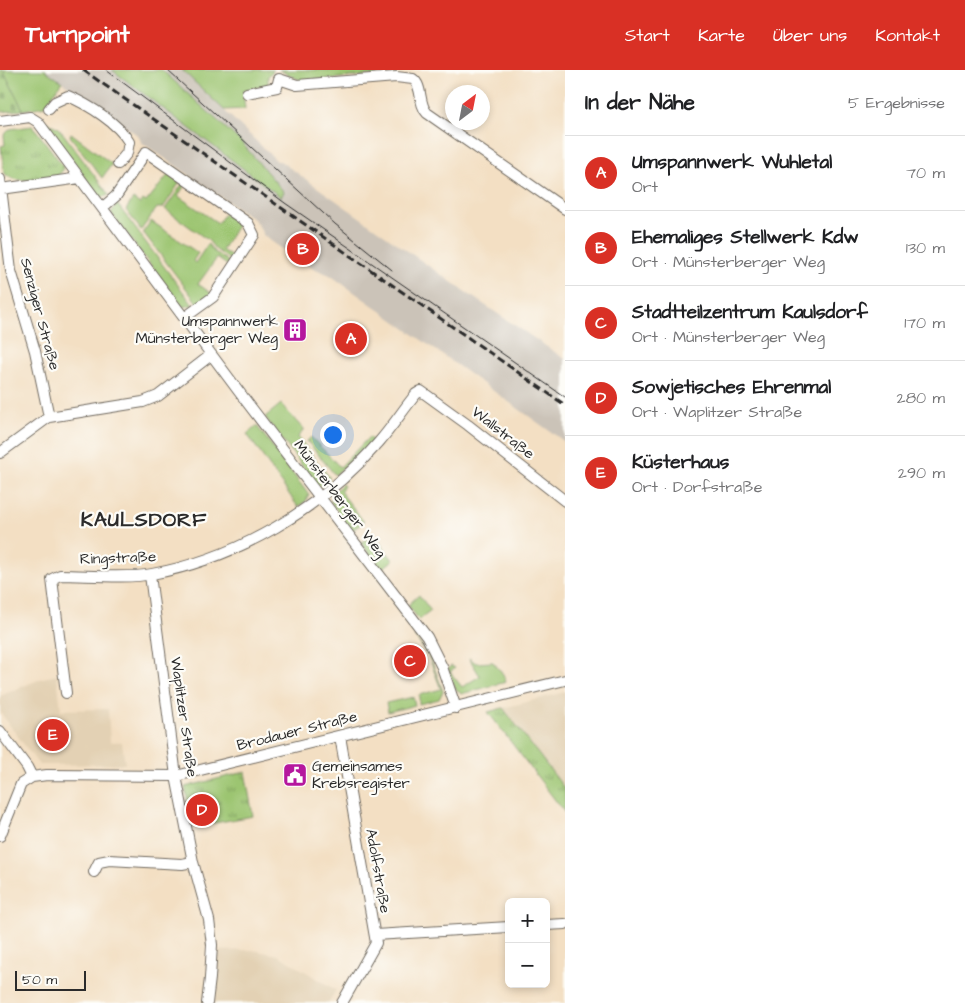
<!DOCTYPE html>
<html lang="de">
<head>
<meta charset="utf-8">
<style>
  body { margin:0; font-family:"Architects Daughter",sans-serif; background:#f2f2f2; color:#202124 }
  .controls { position:absolute; right:15px; bottom:15px; display:grid; overflow:hidden; border-radius:8px; box-shadow:0 2px 8px #0003 }
  .controls button { width:45px; height:45px; display:grid; place-items:center; padding:0; border:0; border-bottom:1px solid #e0e0e0; background:#fff; color:#202124; font:25px sans-serif }
  .compass { position:absolute; left:445px; top:15px; width:45px; height:45px; border-radius:50%; background:#fff; box-shadow:0 2px 8px #0003; rotate:32deg }
  .scale { position:absolute; left:15px; bottom:12px; width:71px; box-sizing:border-box; padding-left:5px; border:2px solid #2b2b2b; border-top:0; font-size:14px; line-height:18px; white-space:nowrap; color:#2b2b2b; -webkit-text-stroke:4px #fdfcf7; paint-order:stroke }
  .you { position:absolute; left:332px; top:364px; width:18px; height:18px; margin:-12px; border:4px solid #fff; border-radius:50%; background:#1a73e8; box-shadow:0 0 0 8px #1a73e833 }
  .badge { display:grid; place-items:center; width:32px; height:32px; border-radius:50%; background:#d93025; color:#fff; font-size:16px; font-weight:700 }
  .pin { position:absolute; translate:-50% -50%; border:2px solid #fff; box-shadow:0 1px 5px #0006 }
  .list { margin:0; padding:0; list-style:none }
  h2 { display:flex; justify-content:space-between; align-items:center; height:65px; margin:0; padding:0 20px; font-size:21px }
  h2 small { font-size:16px; font-weight:400; color:#757577 }
  .list li { display:grid; grid-template-columns:32px 1fr auto; gap:15px; align-items:center; box-sizing:border-box; height:75px; padding:0 20px; border-top:1px solid #e0e0e0 }
  .list b { display:block; font-size:19px; white-space:nowrap }
  .list p { margin:0; font-size:16px; white-space:nowrap; color:#757577 }
  .list em { font-size:16px; font-style:normal; color:#757577 }
  .map { position:relative; flex:none; width:565px; height:933px; overflow:hidden }
  header { display:flex; align-items:center; gap:30px; box-sizing:border-box; height:70px; padding:0 25px; background:#d93025; color:#fff }
  header strong { font-size:24px }
  nav { display:flex; gap:28px; margin-inline-start:auto; font-size:18px }
  main { display:flex }
  aside { flex:1; background:#fff }
  .map>svg:first-child { display:block }
  .built { fill:#e3d1b4 }
  .railway { fill:#cbc3b8 }
  .green { fill:#9cc571; stroke:#64784e }
  .cemetery { fill:url(#cemetery-stones); stroke:#64784e }
  .park { fill:url(#park-tufts); stroke:#64784e }
  .lines { fill:none; stroke-linecap:round; stroke-linejoin:round }
  .minor-casing { stroke:#716a60; stroke-width:12 }
  .minor { stroke:#fff; stroke-width:10 }
  .tram { stroke:#2b2b2b; stroke-width:1 }
  .rail { stroke:#2b2b2b; stroke-width:3; stroke-dasharray:8 4; stroke-linecap:butt }
  .labels { text-anchor:middle; dominant-baseline:central; stroke-width:4.5; stroke-linejoin:round; paint-order:stroke }
  .street-label { font-size:15px; fill:#2b2b2b; stroke:#fdfcf7 }
  .poi-label { font-size:15px; fill:#2b2b2b; stroke:#fdfcf7; text-anchor:end }
  .district-label { font-size:20px; font-weight:bold; letter-spacing:1px; fill:#2b2b2b; stroke:#fdfcf7 }
</style>
</head>
<body>
<header>
<strong>Turnpoint</strong>
<nav><a>Start</a><a>Karte</a><a>Über uns</a><a>Kontakt</a></nav>
</header>
<main>
<div class="map">
<svg width="565" height="933" viewBox="0 0 565 933">
  <defs>
    <pattern id="cemetery-stones" width="16" height="16" patternUnits="userSpaceOnUse" patternTransform="scale(1.25)"><rect width="16" height="16" fill="#9cc571"/><path d="M2 7V4a2 2 0 0 1 4 0v3zM10 15v-3a2 2 0 0 1 4 0v3z" fill="#7fa05d"/></pattern>
    <pattern id="park-tufts" width="24" height="20" patternUnits="userSpaceOnUse" patternTransform="scale(1.25)"><rect width="24" height="20" fill="#9cc571"/><path d="M3 7l-1-3M5 7V3M7 7l1-3M15 17l-1-3M17 17v-4M19 17l1-3" fill="none" stroke="#7fa05d"/></pattern>
  </defs>
  <rect width="100%" height="100%" fill="#fdfcf7"/>
  <filter id="ink" filterUnits="userSpaceOnUse"><feTurbulence type="fractalNoise" baseFrequency=".02" numOctaves="2"/><feDisplacementMap in="SourceGraphic" scale="10" xChannelSelector="R" yChannelSelector="G"/><feConvolveMatrix kernelMatrix="1 2 1 2 8 2 1 2 1" color-interpolation-filters="sRGB"/></filter>
  <filter id="wash" filterUnits="userSpaceOnUse"><feTurbulence type="fractalNoise" baseFrequency=".0096" numOctaves="4" result="noise"/><feDisplacementMap in="SourceGraphic" scale="20" xChannelSelector="R" yChannelSelector="G"/><feGaussianBlur stdDeviation="1.12" result="paint"/><feColorMatrix in="noise" values="0 0 0 0 0 0 0 0 0 0 0 0 0 0 0 0 0 1.4 0 .05"/><feComposite in="paint" operator="in"/></filter>
  <g filter="url(#wash)">
    <rect width="100%" height="100%" fill="#f3dfc3"/>
    <path class="built" d="M57,605l4,35 47,-1 2,33h12l3,22 -86,1 -39,-53v-16l43,-18z
      M565,622v97l-62,-81z
      M252,880l26,5 58,35 -8,13h-114l3,-11v-41z"/>
    <path class="railway" d="M45,0h137l95,91h3l187,132 98,66v83l-235,-167 -27,-11 -39,-28 -9,-16 -114,-78 -2,-6z"/>
    <path class="green" d="M3,0h42l17,12 -17,24 -22,4z
      M112,0h50l79,72 43,50 -3,5z
      M182,0h92l-6,6v9l-25,6 2,18 -21,1z
      M279,0h98l1,5 -76,6z
      M46,52l11,5 5,5 47,63 -9,3 -53,-71z
      M71,63l41,31 -10,14 -32,-42z
      M169,104l11,8 -17,26h-6l-16,22 -15,-20 7,-11 7,5 3,-4 3,2z
      M183,113l2,2 -7,11 40,27 7,-10 13,11 -16,26 10,7 -2,3 -15,-11 -6,-8 -44,-32z
      M117,134l76,101 -11,2 -71,-94z
      M151,151l47,32 -5,8 2,2 13,-19 5,7 16,11 -2,3 -10,-7 -19,26 14,10 -14,10 -55,-72z
      M281,334l23,26 -6,7 31,40v5l-8,5 -6,-4 -50,-66z
      M257,356l52,69 -3,6 -8,6 -51,-73z
      M311,367l29,30 29,-30 4,4 -38,34 -28,-34z
      M342,414l2,2 -4,5 24,31 -13,9 -20,-29 1,-8z
      M373,464l20,26 -12,10 -20,-27z
      M419,525l12,16 -12,9 -11,-15z
      M414,566l15,18 14,37 -4,8 -20,5v-9l22,-6 -13,-34z
      M469,588l7,5 17,-1 10,12 3,8 -45,12 -6,-6 -7,-19 3,-3 4,2 -5,4 12,15 18,-11z
      M413,627l2,8 -27,7 -2,-9z"/>
    <path class="cemetery" d="M0,0h3l20,40 -23,2z"/>
    <path class="park" d="M33,56l30,40v4l-6,7c-18,2 -37,8 -53,-3l-3,-28 4,-1 -1,-10 6,-6z
      M503,638l62,81v24l-77,-101z
      M245,702l8,44 -61,11 -7,-40z"/>
  </g>
  <g filter="url(#ink)">
    <g class="lines">
      <defs>
        <path id="minor" d="M247,23l30,-6 2,-8 18,6 99,-8 17,2c10,7 5,25 14,34l138,96
          M49,39l6,-7 13,-6c21,9 50,27 61,46l-2,11 -9,11
          M0,51l30,-4 8,5 205,275 184,240 15,30 14,41
          M0,109l11,92 24,80 14,66
          M1,119l79,-11
          M102,138l14,-12 30,-44 102,71 6,12 -41,62 -29,21
          M0,383l49,-36 94,-15 15,-6 53,-41
          M150,505l26,201 17,86 16,58 3,25 -2,33 -3,25
          M66,623l-14,-114 8,-4c26,0 68,4 92,-1 86,-16 169,-65 227,-132 13,-15 24,-32 37,-48l5,-3 47,34 97,76
          M0,661l27,36 5,10
          M340,666l36,207 -34,60
          M0,766l21,-52 11,-7 15,-2 129,1 389,-96
          M94,802l5,-10 10,-2 73,4 11,-2
          M546,855l19,-1
          M375,865l134,-8"/>
      </defs>
      <use href="#minor" class="minor-casing"/>
      <use href="#minor" class="minor"/>
      <path class="tram" d="M106,0l179,133 280,194
        M167,0l168,154 57,46"/>
      <path class="rail" d="M83,0l482,335"/>
    </g>
  </g>
  <defs>
    <symbol id="building-square" viewBox="-11 -11 22 22"><rect x="-9" y="-9" width="18" height="18" rx="4" fill="#b5179e" stroke="#fdfcf7"/><path d="M-4-6H4V6H1V3H-1V6H-4ZM-2.5-4.3h1.7v1.8h-1.7ZM.8-4.3h1.7v1.8H.8ZM-2.5-1h1.7V.8h-1.7ZM.8-1h1.7V.8H.8Z" fill="#fff"/></symbol>
    <symbol id="civic-square" viewBox="-11 -11 22 22"><rect x="-9" y="-9" width="18" height="18" rx="4" fill="#b5179e" stroke="#fdfcf7"/><path d="M-.6-6.5H3V-4.5H.6V-3L4-1V1h2V6H-6V1h2V-1L-.6-3ZM-1.2 2.5V6h2.4V2.5Z" fill="#fff"/></symbol>
  </defs>
  <g fill-rule="evenodd">
    <use href="#building-square" x="281" y="246" width="28" height="28"/>
    <use href="#civic-square" x="281" y="691" width="28" height="28"/>
  </g>
  <g class="labels">
    <g class="street-label">
      <text transform="translate(40 244) rotate(75)">Senziger Straße</text>
      <text transform="translate(503 363) rotate(38)">Wallstraße</text>
      <text transform="translate(340 429) rotate(53)">Münsterberger Weg</text>
      <text transform="translate(118 488) rotate(-2)">Ringstraße</text>
      <text transform="translate(184 647) rotate(82)">Waplitzer Straße</text>
      <text transform="translate(297 661) rotate(-14)">Brodauer Straße</text>
      <text transform="translate(378 801) rotate(80)">Adolfstraße</text>
    </g>
    <g class="poi-label">
      <text x="278" y="251">Umspannwerk<tspan x="278" dy="17">Münsterberger Weg</tspan></text>
      <text x="312" y="696" text-anchor="start">Gemeinsames<tspan x="312" dy="17">Krebsregister</tspan></text>
    </g>
    <g class="district-label">
      <text x="144" y="450">KAULSDORF</text>
    </g>
  </g>
</svg>
<div class="controls">
<button>+</button>
<button>−</button>
</div>
<svg class="compass" viewBox="-18 -18 36 36"><path d="M0-13l5 13h-10z" fill="#e53935"/><path d="M0 13l5-13h-10z" fill="#757577"/></svg>
<div class="scale">50 m</div>
<div class="you"></div>
<div class="pin badge" style="left:351px;top:269px">A</div>
<div class="pin badge" style="left:303px;top:179px">B</div>
<div class="pin badge" style="left:410px;top:591px">C</div>
<div class="pin badge" style="left:202px;top:740px">D</div>
<div class="pin badge" style="left:53px;top:665px">E</div>
</div>
<aside>
<h2>In der Nähe<small>5 Ergebnisse</small></h2>
<ul class="list">
<li><span class="badge">A</span><div><b>Umspannwerk Wuhletal</b><p>Ort</p></div><em>70 m</em></li>
<li><span class="badge">B</span><div><b>Ehemaliges Stellwerk Kdw</b><p>Ort · Münsterberger Weg</p></div><em>130 m</em></li>
<li><span class="badge">C</span><div><b>Stadtteilzentrum Kaulsdorf</b><p>Ort · Münsterberger Weg</p></div><em>170 m</em></li>
<li><span class="badge">D</span><div><b>Sowjetisches Ehrenmal</b><p>Ort · Waplitzer Straße</p></div><em>280 m</em></li>
<li><span class="badge">E</span><div><b>Küsterhaus</b><p>Ort · Dorfstraße</p></div><em>290 m</em></li>
</ul>
</aside>
</main>
</body>
</html>
